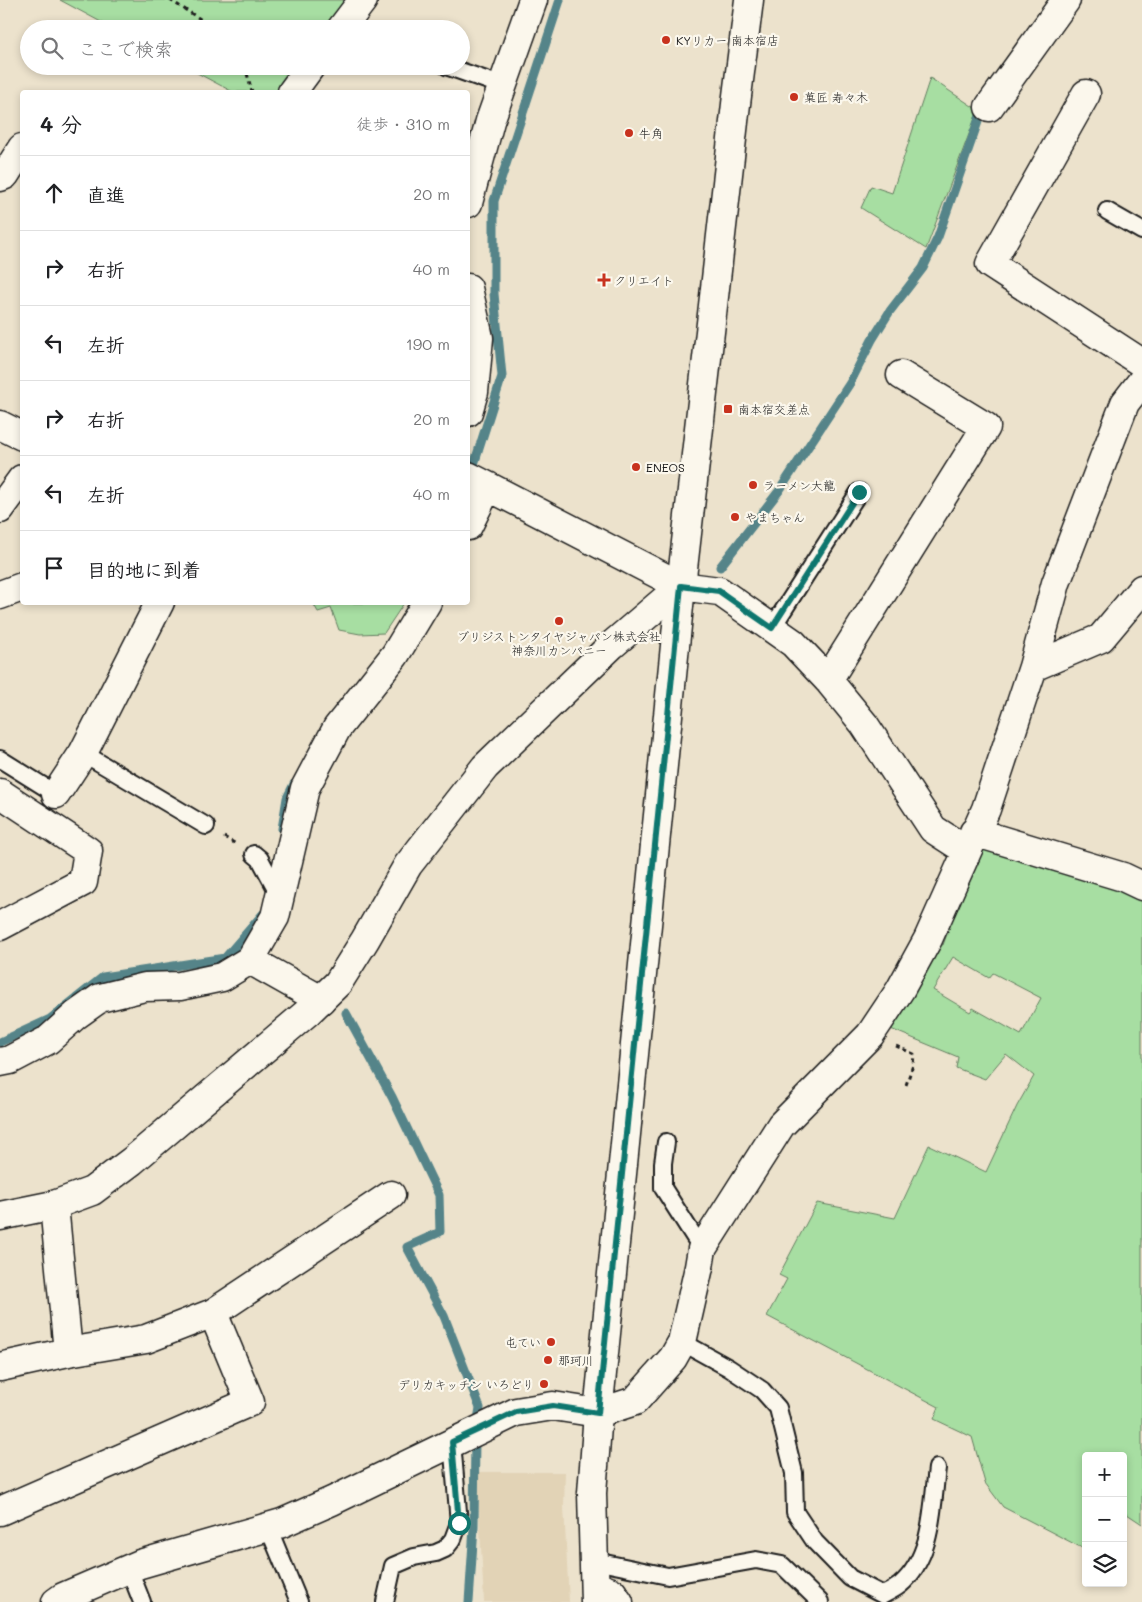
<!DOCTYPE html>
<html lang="ja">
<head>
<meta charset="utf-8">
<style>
  body { margin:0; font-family:Mali,"Klee One",sans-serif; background:#f2f2f2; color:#202124 }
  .controls { position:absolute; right:15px; bottom:15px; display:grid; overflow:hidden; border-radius:5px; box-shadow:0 2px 8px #0003 }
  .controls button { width:45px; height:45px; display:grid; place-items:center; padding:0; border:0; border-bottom:1px solid #e0e0e0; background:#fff; color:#202124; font:25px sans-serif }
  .stop { position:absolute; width:15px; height:15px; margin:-11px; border:4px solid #0f766e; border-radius:50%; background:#fff }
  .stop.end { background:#0f766e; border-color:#fff; box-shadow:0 1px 5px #0008 }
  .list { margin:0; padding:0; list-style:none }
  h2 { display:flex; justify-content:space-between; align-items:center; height:65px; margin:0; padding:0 20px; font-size:21px }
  h2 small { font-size:16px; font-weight:400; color:#757577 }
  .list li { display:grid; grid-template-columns:32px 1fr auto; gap:15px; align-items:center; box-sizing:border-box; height:75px; padding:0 20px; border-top:1px solid #e0e0e0 }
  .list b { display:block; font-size:19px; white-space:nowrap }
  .list em { font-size:16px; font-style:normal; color:#757577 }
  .icon { flex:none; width:28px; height:28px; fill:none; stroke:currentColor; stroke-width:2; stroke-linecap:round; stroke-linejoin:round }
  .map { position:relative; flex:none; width:1142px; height:1602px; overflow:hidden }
  .search { position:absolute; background:#fff; box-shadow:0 2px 8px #0003; left:20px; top:20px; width:450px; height:55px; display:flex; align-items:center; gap:12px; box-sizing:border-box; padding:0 18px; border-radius:28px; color:#757577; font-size:19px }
  .panel { position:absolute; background:#fff; box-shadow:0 2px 8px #0003; left:20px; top:90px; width:450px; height:515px; border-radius:5px }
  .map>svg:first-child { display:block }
  .built { fill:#e2d3b6 }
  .green { fill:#a7dea2; stroke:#627d5f; fill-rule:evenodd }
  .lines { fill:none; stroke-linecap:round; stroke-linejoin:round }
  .stream { stroke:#548489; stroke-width:9 }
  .service-casing { stroke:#1c1c1c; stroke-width:20 }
  .minor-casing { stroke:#1c1c1c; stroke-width:31 }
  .tertiary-casing { stroke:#1c1c1c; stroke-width:31 }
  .path { stroke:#1c1c1c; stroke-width:3; stroke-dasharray:4 4; stroke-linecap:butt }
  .service { stroke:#fbf7ec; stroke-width:16 }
  .minor { stroke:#fbf7ec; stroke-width:28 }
  .tertiary { stroke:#fbf7ec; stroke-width:28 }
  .route { stroke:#0f766e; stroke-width:6 }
  .poi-dot { fill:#c8321e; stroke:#fbf7ec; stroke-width:2 }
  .labels { text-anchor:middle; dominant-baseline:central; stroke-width:4.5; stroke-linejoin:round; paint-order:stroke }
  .poi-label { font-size:12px; fill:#1c1c1c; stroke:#fbf7ec; text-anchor:start }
</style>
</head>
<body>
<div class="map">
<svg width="1142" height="1602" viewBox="0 0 1142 1602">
  <rect width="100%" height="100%" fill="#ece2cc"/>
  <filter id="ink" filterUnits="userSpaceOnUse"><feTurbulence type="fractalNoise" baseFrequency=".02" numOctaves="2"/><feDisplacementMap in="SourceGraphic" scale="10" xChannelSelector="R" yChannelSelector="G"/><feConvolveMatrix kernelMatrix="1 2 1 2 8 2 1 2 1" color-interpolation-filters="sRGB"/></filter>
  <g filter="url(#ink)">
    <path class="built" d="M477,1472h88l-1,35 5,95h-85z"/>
    <path class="green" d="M60,0h288l-24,29h-210z
      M184,66h114l-13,26h-52z
      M930,78l48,32 -52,139 -65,-41 10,-22 21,7z
      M313,603h91l-20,30 -24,1 -21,-4 -8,-22 -13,4z
      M988,845l154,49v630l-15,-10 -4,8v-66h-37v94l-83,-43 -18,-24 -13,-46 -38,-18 5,-12 -172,-91 20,-37 -8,-4 38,-72 78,15 34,-73 57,27 31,-66 17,-30 -28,-22 -21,25 -29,-11 2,-11 -72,-30 46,-86 11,4 33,-91zM953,957l36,21 4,-5 48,25 -20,37 -48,-27 -3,4 -37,-22z"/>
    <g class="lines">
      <path class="stream" d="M471,474l31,-98 -8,-82v-93l66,-201
        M720,567l59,-76 71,-108 22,-43 18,-29 33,-43 15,-31 43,-124 6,-4
        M282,829l5,-31 7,-14
        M346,1013l46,84 47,98 1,37 -33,15 37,69 36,92 -3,17
        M0,1042l50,-23 53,-42 122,-19 38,-44
        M469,1602l5,-75 1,-90"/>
      <defs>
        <path id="service" d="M446,66l57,20
          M1107,211l35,20
          M772,628l87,-136
          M83,753l123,73
          M0,759l56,35
          M254,854l6,5 20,37
          M666,1142l-3,21v25l39,61
          M682,1342l47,26 33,22 16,18 16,65 1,39 20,30 35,36 33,17c6,-3 12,-6 17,-10 33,-28 32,-78 37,-117
          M268,1527l31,75
          M595,1561l73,15 88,-16 26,5 38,37
          M129,1569l13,33
          M385,1602l8,-36 21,-9 22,-4 9,-4 8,-10 6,-16 -7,-81"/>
        <path id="minor" d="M341,29l22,-29
          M292,92l19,-26
          M1086,94l-96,170 152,99
          M989,107l77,-107
          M0,177l5,-2 17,-27
          M468,203l22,-82 43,-121
          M468,288l11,50 -5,54 -6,20
          M0,425l22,11
          M468,476l213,110 38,5 74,52 35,37 36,44 69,105 34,22
          M0,509l22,-30
          M468,526l20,-40
          M0,595l22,-8
          M1033,667l68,-29 41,-49
          M828,680l158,-253 -85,-52
          M0,793l88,58 -5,31 -83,44
          M56,794l27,-41 77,-151
          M974,832l149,45 19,9
          M250,960l71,40
          M0,1062l10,-2 38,-20 28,-25 24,-17 45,-11 35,-1 42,-9 28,-17 25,-43 30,-129 32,-60 58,-73 32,-53
          M54,1205l14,147
          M0,1367l68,-15 78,-13 67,-26 178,-118
          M0,1511l250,-109 -37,-89
          M595,1586l17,6 7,10
          M56,1602l7,-5 77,-33 142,-41 50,-22 184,-89 37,-6 45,7 37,-12 38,-43 9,-16 17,-75 3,-18 79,-124 89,-90 30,-45 28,-51 58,-130 47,-142 23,-84 69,-180 17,-22"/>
        <path id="tertiary" d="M0,1216l54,-11 38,-14 40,-30 177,-150 29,-28 27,-43 43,-75 77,-98 127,-122 69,-59
          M595,1602l-3,-109 6,-80 83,-827 55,-482 13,-104"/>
      </defs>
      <use href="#service" class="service-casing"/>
      <use href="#minor" class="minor-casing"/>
      <use href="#tertiary" class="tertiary-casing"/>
      <path class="path" d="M170,0l46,29
        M245,66l7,26
        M224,837l12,7
        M896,1046l18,8 -1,11 -7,20"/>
      <use href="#service" class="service"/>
      <use href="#minor" class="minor"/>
      <use href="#tertiary" class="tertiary"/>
    </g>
  </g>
  <g class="lines" filter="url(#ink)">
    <path class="route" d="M459,1523l-7,-81 64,-30 37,-6 45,7 83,-827 38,5 53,37 87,-136"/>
  </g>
  <g class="poi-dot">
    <circle cx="666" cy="40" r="5"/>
    <circle cx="794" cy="97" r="5"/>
    <circle cx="629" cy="133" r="5"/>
    <path d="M601.5 272.5h5v5h5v5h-5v5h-5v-5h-5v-5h5z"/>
    <rect x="723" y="404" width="10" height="10" rx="2.5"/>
    <circle cx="636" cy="467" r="5"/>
    <circle cx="753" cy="485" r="5"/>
    <circle cx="735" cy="517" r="5"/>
    <circle cx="559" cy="621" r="5"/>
    <circle cx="551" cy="1342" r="5"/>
    <circle cx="548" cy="1360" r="5"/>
    <circle cx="544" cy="1384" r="5"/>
  </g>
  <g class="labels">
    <g class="poi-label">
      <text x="676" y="40">KYリカー 南本宿店</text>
      <text x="804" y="97">菓匠 寿々木</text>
      <text x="639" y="133">牛角</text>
      <text x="614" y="280">クリエイト</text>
      <text x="738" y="409">南本宿交差点</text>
      <text x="646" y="467">ENEOS</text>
      <text x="763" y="485">ラーメン大龍</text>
      <text x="745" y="517">やまちゃん</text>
      <text x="559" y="636" text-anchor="middle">ブリジストンタイヤジャパン株式会社<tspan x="559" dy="14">神奈川カンパニー</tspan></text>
      <text x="541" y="1342" text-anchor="end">屯てい</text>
      <text x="558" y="1360">那珂川</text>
      <text x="534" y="1384" text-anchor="end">デリカキッチン いろどり</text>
    </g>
  </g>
</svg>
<div class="controls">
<button>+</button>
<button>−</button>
<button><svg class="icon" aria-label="layers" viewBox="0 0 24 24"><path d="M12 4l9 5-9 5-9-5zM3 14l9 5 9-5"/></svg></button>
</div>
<div class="stop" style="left:459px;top:1523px"></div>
<div class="stop end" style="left:859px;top:492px"></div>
<div class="search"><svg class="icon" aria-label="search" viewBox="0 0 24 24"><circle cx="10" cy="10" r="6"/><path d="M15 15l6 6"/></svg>ここで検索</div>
<section class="panel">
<h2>4 分<small>徒歩 · 310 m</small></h2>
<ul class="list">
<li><svg class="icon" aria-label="ahead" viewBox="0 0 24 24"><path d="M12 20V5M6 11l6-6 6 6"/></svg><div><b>直進</b></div><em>20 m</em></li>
<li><svg class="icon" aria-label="right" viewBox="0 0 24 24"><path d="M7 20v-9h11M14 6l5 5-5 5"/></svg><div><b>右折</b></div><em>40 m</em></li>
<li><svg class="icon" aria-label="left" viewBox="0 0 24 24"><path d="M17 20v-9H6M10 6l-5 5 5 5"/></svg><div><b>左折</b></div><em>190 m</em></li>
<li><svg class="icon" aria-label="right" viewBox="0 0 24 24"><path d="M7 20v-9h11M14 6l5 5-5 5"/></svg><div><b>右折</b></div><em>20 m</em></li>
<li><svg class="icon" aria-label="left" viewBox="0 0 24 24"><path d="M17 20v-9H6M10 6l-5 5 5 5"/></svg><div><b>左折</b></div><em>40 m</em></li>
<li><svg class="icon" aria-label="arrive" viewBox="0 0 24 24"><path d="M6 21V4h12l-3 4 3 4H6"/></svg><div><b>目的地に到着</b></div></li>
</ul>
</section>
</div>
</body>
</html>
